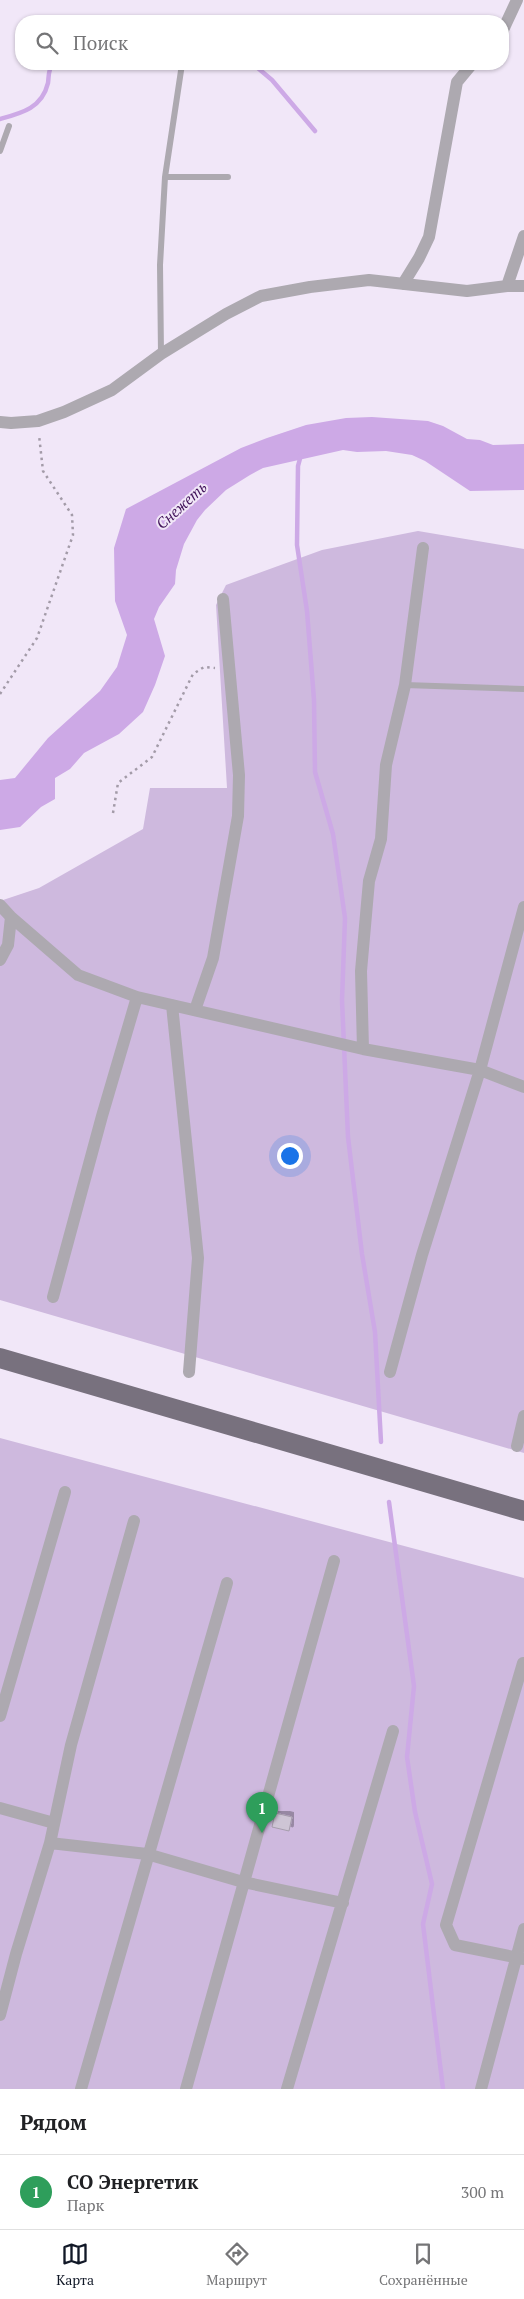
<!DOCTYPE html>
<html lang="ru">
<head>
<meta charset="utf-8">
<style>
  body { margin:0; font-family:"PT Serif",serif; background:#f2f2f2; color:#202124 }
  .you { position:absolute; left:289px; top:1155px; width:18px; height:18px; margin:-12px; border:4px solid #fff; border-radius:50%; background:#1a73e8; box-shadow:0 0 0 8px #1a73e833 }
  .badge { display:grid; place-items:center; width:32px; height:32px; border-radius:50%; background:#111827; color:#fff; font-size:16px; font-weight:700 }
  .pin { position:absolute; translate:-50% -41px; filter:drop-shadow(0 1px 2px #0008) }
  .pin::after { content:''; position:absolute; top:26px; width:18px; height:15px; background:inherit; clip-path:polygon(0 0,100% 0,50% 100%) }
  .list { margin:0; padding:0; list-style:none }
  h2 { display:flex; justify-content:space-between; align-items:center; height:65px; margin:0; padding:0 20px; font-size:21px }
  h2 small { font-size:16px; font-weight:400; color:#757577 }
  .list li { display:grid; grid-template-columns:32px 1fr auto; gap:15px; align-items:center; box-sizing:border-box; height:75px; padding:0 20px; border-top:1px solid #e0e0e0 }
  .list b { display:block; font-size:19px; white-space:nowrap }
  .list p { margin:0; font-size:16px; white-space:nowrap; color:#757577 }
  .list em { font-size:16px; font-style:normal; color:#757577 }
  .icon { flex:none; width:28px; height:28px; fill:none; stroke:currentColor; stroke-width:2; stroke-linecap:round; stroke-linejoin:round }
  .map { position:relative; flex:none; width:524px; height:2089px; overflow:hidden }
  .search { position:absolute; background:#fff; box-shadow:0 1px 4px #0004; left:15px; right:15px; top:15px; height:55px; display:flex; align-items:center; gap:12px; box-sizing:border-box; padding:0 18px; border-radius:20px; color:#757577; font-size:19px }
  .sheet { height:140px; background:#fff }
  nav { display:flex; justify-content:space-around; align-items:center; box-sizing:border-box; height:70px; border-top:1px solid #e0e0e0; background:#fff; font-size:14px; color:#757577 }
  nav a { display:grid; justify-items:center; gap:2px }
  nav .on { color:#111827 }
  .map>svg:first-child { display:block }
  .green { fill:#ceb9de }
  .water { fill:#cda9e6 }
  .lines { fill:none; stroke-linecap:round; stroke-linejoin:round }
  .stream { stroke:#cda9e6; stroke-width:4.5 }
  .building { fill:#cec5d5; stroke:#a69dac; filter:url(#shadow) }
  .path { stroke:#a39ba8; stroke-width:2.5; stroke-dasharray:2.5 4; stroke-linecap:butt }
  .lane { stroke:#ada9b0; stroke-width:6 }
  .street { stroke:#ada9b0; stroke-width:12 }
  .primary { stroke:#78717e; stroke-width:20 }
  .labels { text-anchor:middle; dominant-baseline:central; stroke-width:4; stroke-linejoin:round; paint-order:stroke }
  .water-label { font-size:15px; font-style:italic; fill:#401259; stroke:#f1e7f8 }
</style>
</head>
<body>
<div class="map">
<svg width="524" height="2089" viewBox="0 0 524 2089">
  <defs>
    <filter id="shadow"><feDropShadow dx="4" dy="-4" stdDeviation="0" flood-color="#0004"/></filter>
  </defs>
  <rect width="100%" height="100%" fill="#f1e7f8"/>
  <path class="green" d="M418,531l106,18v904l-524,-153v-399l39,-13 104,-59 7,-41h77l-11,-183 10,-20 96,-35z
    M0,1438l524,140v511h-524z"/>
  <path class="water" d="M372,417l56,4 15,5 24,13 13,1 13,5 31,-1v46l-54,1 -45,-30 -13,-6 -26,-4 -29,1 -14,-2 -80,18 -13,7 -24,15 -21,20 -8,10 -13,24 -8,26 -1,14 -16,23 -5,12 11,37 -10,29 -12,27 -24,22 -35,19 -14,16 -15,9v21l-14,8 -21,20 -20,3v-50l15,-2 33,-40 52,-47 17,-24 10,-32 -12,-34 -1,-53 12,-39 115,-61 26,-10 39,-13 40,-7z"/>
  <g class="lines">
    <path class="stream" d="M149,21l21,-2 10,2
      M253,64l19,16 43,51
      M0,119c22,-6 42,-11 48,-36 1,-7 0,-14 5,-19
      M301,455l-3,11 -1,79 10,66 7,89 1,72 18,62 12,84 -3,82 6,137 14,117 13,78 6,110
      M389,1502l25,184 -7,71 8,55 17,72 -9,40 20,165"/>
  </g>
  <path class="building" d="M275,1813l17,4 -3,14 -17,-4z"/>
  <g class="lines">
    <path class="path" d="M0,694l37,-56 36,-103 -1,-20 -29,-44 -4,-36
      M113,813l5,-30 34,-26 41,-83 11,-7 11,1"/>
    <path class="lane" d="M0,151l9,-25
      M165,177h63
      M161,354l-1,-89 5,-88 17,-113
      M405,685l119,4"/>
    <path class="street" d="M503,30l14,-30
      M403,284l16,-26 10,-21 28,-155 15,-18
      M507,286l17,-50
      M0,422l11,1 27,-2 26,-9 48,-22 49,-36 65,-40 35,-18 49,-9 59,-7 98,11 40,-5h17
      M0,905l11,12 -3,28 -8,15
      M11,917l67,58 59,22 226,52 117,21 44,17
      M172,1005l26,253 -9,114
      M195,1010l18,-52 25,-142 1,-41 -16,-176
      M363,1049l-2,-78 8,-90 12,-42 5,-74 19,-80 18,-137
      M53,1297l49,-181 35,-119
      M390,1372l32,-117 58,-185 44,-163
      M517,1446l7,-30
      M523,1663l-77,262 9,20 69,14
      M0,1716l65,-224
      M0,1808l54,15
      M50,1843l97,11 96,28 100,21
      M0,2015l16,-61 34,-111 21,-98 63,-224
      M81,2089l146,-506
      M186,2089l148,-528
      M287,2089l106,-358
      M481,2089l43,-160"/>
    <path class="primary" d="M0,1358l524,153"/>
  </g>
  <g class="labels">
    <g class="water-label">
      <text transform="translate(181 505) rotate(-42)">Снежеть</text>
    </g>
  </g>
</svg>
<div class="you"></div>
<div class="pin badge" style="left:262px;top:1833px;background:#2e9e5b">1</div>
<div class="search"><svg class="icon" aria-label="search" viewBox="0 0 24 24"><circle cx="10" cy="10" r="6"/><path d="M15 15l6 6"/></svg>Поиск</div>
</div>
<section class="sheet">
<h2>Рядом<small></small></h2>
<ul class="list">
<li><span class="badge" style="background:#2e9e5b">1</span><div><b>СО Энергетик</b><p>Парк</p></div><em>300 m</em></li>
</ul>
</section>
<nav>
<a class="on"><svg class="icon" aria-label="map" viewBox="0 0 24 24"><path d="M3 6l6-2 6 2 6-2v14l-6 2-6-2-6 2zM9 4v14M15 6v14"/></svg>Карта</a>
<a><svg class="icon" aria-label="directions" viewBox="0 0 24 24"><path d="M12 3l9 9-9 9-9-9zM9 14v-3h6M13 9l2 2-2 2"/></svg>Маршрут</a>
<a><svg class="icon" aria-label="saved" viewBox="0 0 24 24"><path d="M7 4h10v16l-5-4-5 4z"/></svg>Сохранённые</a>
</nav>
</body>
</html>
